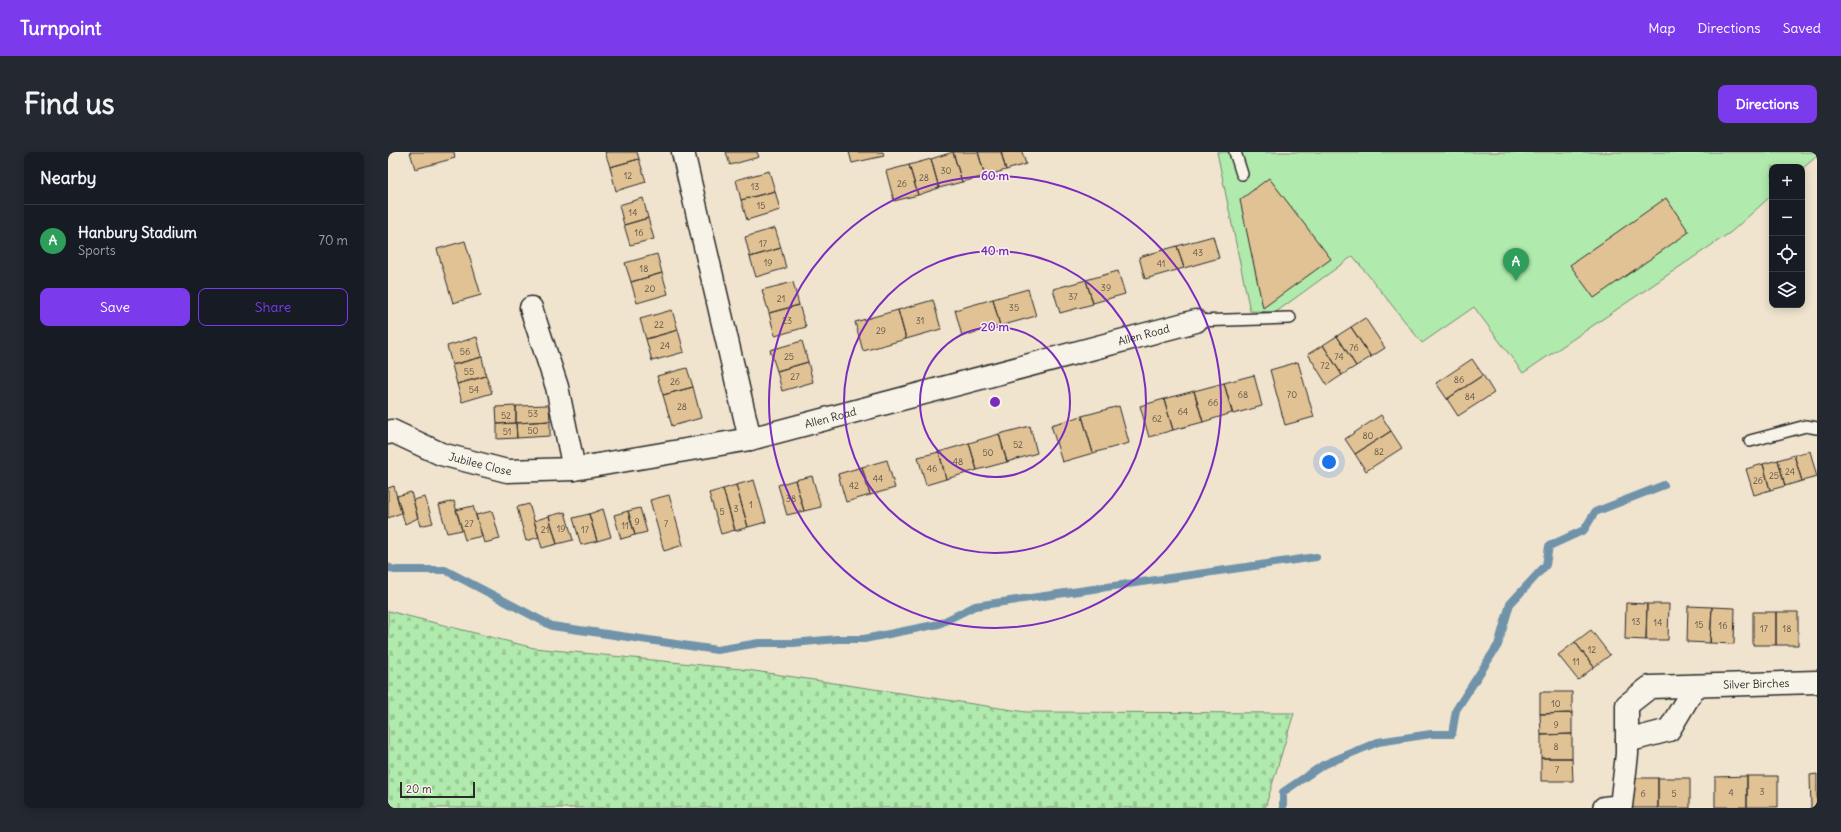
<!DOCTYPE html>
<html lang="en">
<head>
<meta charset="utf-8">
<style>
  body { margin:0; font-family:Delius,sans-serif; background:#242831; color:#f1f3f6 }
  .controls { position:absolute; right:12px; top:12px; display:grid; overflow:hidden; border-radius:8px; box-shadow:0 2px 10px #0003 }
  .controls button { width:36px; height:36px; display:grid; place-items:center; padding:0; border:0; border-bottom:1px solid #363941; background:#171b24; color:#f1f3f6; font:20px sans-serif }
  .scale { position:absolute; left:12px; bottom:10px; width:75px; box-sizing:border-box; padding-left:4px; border:2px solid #2b2b2b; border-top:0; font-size:11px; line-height:14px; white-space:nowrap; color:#2b2b2b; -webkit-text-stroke:3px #f7f3e8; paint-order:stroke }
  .you { position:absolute; left:941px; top:310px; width:14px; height:14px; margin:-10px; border:3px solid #fff; border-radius:50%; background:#1a73e8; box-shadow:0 0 0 6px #1a73e833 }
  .badge { display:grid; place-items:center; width:26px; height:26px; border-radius:50%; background:#7c3aed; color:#fff; font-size:13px; font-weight:700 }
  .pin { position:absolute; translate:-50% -33px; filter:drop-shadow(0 1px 2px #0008) }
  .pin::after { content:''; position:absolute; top:21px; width:14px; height:12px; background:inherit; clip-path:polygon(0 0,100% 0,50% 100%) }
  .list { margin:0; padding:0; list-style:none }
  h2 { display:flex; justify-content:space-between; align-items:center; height:52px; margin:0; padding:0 16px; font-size:17px }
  h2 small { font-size:13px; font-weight:400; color:#9ea1a6 }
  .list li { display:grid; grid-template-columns:26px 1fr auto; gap:12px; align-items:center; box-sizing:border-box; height:72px; padding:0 16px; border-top:1px solid #363941 }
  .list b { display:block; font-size:15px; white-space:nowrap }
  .list p { margin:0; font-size:13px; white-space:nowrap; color:#9ea1a6 }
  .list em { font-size:13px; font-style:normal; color:#9ea1a6 }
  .actions { display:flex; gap:8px; padding:12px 16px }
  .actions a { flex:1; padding:9px 0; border:1px solid #7c3aed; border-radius:8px; text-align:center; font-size:14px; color:#7c3aed }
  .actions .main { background:#7c3aed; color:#fff }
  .icon { flex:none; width:22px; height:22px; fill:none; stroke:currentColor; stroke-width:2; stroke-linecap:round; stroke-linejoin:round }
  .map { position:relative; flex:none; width:1429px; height:656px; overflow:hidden; border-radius:8px }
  header { display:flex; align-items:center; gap:24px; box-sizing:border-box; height:56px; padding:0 20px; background:#7c3aed; color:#fff }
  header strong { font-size:19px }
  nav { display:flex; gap:22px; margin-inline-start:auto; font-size:14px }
  .intro { display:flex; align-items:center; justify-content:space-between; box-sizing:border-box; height:96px; padding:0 24px }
  h1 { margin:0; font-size:28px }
  .button { padding:10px 18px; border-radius:8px; background:#7c3aed; color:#fff; font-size:14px; font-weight:700 }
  main { display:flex; gap:24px; padding:0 24px }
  aside { flex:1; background:#171b24; border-radius:8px; box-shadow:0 2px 10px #0003 }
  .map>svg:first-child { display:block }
  .cemetery { fill:url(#cemetery-stones); stroke:#6e8a6c }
  .garden { fill:#b1eaad; stroke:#6e8a6c }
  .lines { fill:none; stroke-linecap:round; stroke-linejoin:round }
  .stream { stroke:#6f93aa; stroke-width:8 }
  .building { fill:#e1c294; stroke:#2b2b2b }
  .service-casing { stroke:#2b2b2b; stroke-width:14 }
  .minor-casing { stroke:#2b2b2b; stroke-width:25 }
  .service { stroke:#f7f3e8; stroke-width:11 }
  .minor { stroke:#f7f3e8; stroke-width:22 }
  .ring { fill:none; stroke:#7b2cbf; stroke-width:2 }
  .labels { text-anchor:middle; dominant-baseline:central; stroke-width:3; stroke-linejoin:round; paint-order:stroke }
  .number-label { font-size:9px; fill:#585145 }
  .street-label { font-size:11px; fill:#2b2b2b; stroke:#f7f3e8 }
  .centre { fill:#7b2cbf; stroke:#f7f3e8; stroke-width:2 }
  .ring-label { font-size:12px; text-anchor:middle; font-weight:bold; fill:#7b2cbf; stroke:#f7f3e8; stroke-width:3; stroke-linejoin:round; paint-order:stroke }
</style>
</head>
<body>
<header>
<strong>Turnpoint</strong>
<nav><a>Map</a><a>Directions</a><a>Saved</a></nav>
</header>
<div class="intro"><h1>Find us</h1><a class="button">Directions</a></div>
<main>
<aside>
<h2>Nearby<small></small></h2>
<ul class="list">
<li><span class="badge" style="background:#2e9e5b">A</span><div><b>Hanbury Stadium</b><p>Sports</p></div><em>70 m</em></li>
</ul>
<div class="actions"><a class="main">Save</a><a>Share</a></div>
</aside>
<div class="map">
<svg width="1429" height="656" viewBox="0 0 1429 656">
  <defs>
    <pattern id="cemetery-stones" width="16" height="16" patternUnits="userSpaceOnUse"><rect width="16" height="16" fill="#b1eaad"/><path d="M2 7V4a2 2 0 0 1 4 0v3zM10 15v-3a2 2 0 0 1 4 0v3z" fill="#98c995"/></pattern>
  </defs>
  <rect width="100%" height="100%" fill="#f0e4cf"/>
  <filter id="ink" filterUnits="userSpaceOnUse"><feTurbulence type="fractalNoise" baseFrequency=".025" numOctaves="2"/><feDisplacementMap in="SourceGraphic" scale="8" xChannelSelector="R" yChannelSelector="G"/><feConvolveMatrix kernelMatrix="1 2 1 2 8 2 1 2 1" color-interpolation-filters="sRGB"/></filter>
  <g filter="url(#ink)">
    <path class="cemetery" d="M0,459l146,37 207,21 285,43 268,1 -29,95h-877z"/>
    <path class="garden" d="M829,0h600v4l-15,13v-2h-30v28l-41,37 -208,141 -49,-66 -52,36 -69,-87 -77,56 -26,-1z"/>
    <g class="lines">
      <path class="stream" d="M0,415l6,3h51l107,56 165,24 42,-7h34l44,-4h27l75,-15 36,-18 341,-49
        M895,656v-16l40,-27 55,-23 53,-8h21l4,-24 42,-65 12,-41 36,-39 3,-19 35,-16 11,-18 69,-27"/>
    </g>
    <path class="building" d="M22,0h44l1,6 -40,11z
      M217,0h32l2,7 -29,8z
      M338,0h31l2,5 -29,8z
      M461,0h34l1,4 -32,7z
      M565,0h25l7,24 -23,6z
      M565,0l9,30 -23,6 -8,-29z
      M590,0h23l5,18 -21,6z
      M613,0h21l4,12 -20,6z
      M251,7l7,23 -30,9 -6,-24z
      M543,7l8,29 -21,7 -9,-30z
      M521,13l9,30 -24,6 -8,-30z
      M381,19l6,20 -34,9 -5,-20z
      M881,26l62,81 -68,49 -23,-108z
      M387,39l5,19 -33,10 -6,-20z
      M255,46l5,20 -24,7 -5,-20z
      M1278,46l23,34 -95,66 -24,-33z
      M260,66l6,21 -24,6 -6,-20z
      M387,76l6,20 -31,9 -5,-20z
      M825,84l6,22 -35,10 -7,-22z
      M77,89l16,54 -28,8 -16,-54z
      M789,94l7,22 -39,11 -6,-22z
      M393,96l5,20 -30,9 -6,-20z
      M269,102l5,19 -31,9 -6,-19z
      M730,119l7,23 -32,9 -7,-23z
      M274,121l6,21 -31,9 -6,-21z
      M698,128l7,24 -33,9 -7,-24z
      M405,130l6,23 -30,8 -7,-23z
      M640,137l8,27 -36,10 -7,-27z
      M605,147l7,27 -38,10 -7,-26z
      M545,148l8,29 -35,10 -8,-29z
      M411,153l7,22 -31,9 -6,-23z
      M284,158l6,20 -32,9 -6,-20z
      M510,158l8,29 -43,12 -8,-29z
      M977,166l20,30 -14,9 -20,-30z
      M963,175l20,30 -15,9 -19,-30z
      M290,178l6,22 -32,9 -6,-22z
      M949,184l19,30 -14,9 -19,-30z
      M89,185l5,20 -30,8 -5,-19z
      M414,189l6,21 -31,9 -7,-21z
      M935,193l19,30 -15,10 -19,-31z
      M94,205l4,19 -29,8 -5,-19z
      M1084,207l11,16 -36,24 -11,-16z
      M420,210l5,20 -31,9 -5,-20z
      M910,210l16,55 -29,8 -15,-55z
      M299,216l6,19 -30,8 -6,-19z
      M866,223l8,31 -29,8 -9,-31z
      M1095,223l11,18 -36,23 -11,-17z
      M98,224l6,17 -30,9 -5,-18z
      M836,231l8,30 -29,9 -9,-31z
      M305,235l8,31 -29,8 -9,-31z
      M806,239l9,31 -30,8 -9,-31z
      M776,247l9,31 -24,7 -9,-31z
      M161,253l1,16 -34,2v-17z
      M128,254v17l-19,1 -1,-17z
      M731,254l10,37 -36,10 -11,-37z
      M993,263l10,16 -36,23 -10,-15z
      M694,264l11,37 -31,9 -11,-37z
      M162,269v15l-33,2 -1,-15z
      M128,271l1,15 -20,1v-15z
      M642,274l7,27 -30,9 -8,-28z
      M1003,279l11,17 -36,23 -11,-17z
      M611,282l8,28 -30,8 -8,-27z
      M581,291l8,27 -31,9 -7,-27z
      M1422,299l7,26 -15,4 -8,-26z
      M551,300l7,27 -20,6 -8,-28z
      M1406,303l8,26 -17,5 -7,-26z
      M499,308l8,28 -25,7 -8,-28z
      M1390,308l7,26 -15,4 -7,-26z
      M1375,312l7,26 -16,5 -8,-26z
      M474,315l8,28 -24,7 -8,-28z
      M424,324l9,31 -17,4 -9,-31z
      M366,328l12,42 -18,5 -12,-42z
      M407,328l9,31 -17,4 -9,-30z
      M348,333l12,42 -13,4 -12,-42z
      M6,334l7,27 -13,5v-30z
      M335,337l12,41 -14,4 -12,-41z
      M23,340l7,26 -13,6 -8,-28z
      M281,343l14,50 -19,6 -14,-51z
      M37,345l8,26 -13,3 -7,-26z
      M66,349l8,29 -15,3 -8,-28z
      M141,352l10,33 -13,4 -9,-34z
      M85,354l9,30 -17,4 -9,-30z
      M252,356l7,24 -12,3 -7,-24z
      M215,357l8,28 -14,4 -8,-27z
      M104,359l8,28 -16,4 -8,-28z
      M240,359l7,24 -14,4 -7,-24z
      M177,360l8,28 -16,4 -8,-28z
      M201,362l8,27 -16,4 -8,-27z
      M161,364l8,28 -15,4 -8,-27z
      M1238,451l21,1 -1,36 -21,-1z
      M1259,452h22l-1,36h-22z
      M1300,454l24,1 -2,36 -23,-1z
      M1324,455l23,1 -1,36 -24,-1z
      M1365,460h23v33h-23z
      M1388,460h22v33h-22z
      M1203,478l19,25 -16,12 -19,-25z
      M1187,490l19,25 -16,13 -20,-25z
      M1152,540h32v21l-32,1z
      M1184,561v21l-31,1 -1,-21z
      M1184,582v24h-31v-23z
      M1153,606h31l1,23h-32z
      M1429,622v34h-6l-1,-33z
      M1359,624h31v31h-31z
      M1359,624v31h-32v-30z
      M1240,626h30v30h-30z
      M1270,626h32v30h-32z"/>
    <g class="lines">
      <defs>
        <path id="service" d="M847,0l7,22
          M808,169l94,-3
          M1362,289l56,-15 11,2"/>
        <g id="minor">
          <path id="s1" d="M295,0l67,287 446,-118"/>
          <path d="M143,156l26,79 17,82"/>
          <path id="s2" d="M0,281l4,-2 49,23 66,17 67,-2 176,-30"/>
          <path d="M1239,589l42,-11 26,-44"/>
          <path id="s3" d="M1216,656l17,-2 6,-52v-49l23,-18 167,-5"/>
        </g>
      </defs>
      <use href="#service" class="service-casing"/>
      <use href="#minor" class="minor-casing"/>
      <use href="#service" class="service"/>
      <use href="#minor" class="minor"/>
    </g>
  </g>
  <g class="ring">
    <circle cx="607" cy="250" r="75"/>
    <circle cx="607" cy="250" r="151"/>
    <circle cx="607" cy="250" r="226"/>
  </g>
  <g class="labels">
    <g class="number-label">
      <text x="558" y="18">30</text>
      <text x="240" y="23">12</text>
      <text x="536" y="25">28</text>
      <text x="514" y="31">26</text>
      <text x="367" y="34">13</text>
      <text x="373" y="53">15</text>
      <text x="245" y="60">14</text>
      <text x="251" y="80">16</text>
      <text x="375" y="91">17</text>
      <text x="810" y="100">43</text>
      <text x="380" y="110">19</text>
      <text x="773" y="111">41</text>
      <text x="256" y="116">18</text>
      <text x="718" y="135">39</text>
      <text x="262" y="136">20</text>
      <text x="685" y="144">37</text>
      <text x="393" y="146">21</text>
      <text x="626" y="155">35</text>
      <text x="399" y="168">23</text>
      <text x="532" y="168">31</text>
      <text x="271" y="172">22</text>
      <text x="493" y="178">29</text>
      <text x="277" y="193">24</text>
      <text x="966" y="195">76</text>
      <text x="77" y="199">56</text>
      <text x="401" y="204">25</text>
      <text x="951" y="204">74</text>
      <text x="937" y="213">72</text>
      <text x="81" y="219">55</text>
      <text x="407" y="224">27</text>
      <text x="1071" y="227">86</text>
      <text x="287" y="229">26</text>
      <text x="86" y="237">54</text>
      <text x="855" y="242">68</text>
      <text x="904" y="242">70</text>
      <text x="1082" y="244">84</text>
      <text x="825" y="250">66</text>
      <text x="294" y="254">28</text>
      <text x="795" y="259">64</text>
      <text x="145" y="261">53</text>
      <text x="118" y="263">52</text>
      <text x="769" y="266">62</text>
      <text x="145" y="278">50</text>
      <text x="119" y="279">51</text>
      <text x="980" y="283">80</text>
      <text x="630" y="292">52</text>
      <text x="991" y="299">82</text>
      <text x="600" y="300">50</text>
      <text x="570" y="309">48</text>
      <text x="544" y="316">46</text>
      <text x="1402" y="319">24</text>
      <text x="1386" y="323">25</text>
      <text x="490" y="326">44</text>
      <text x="1370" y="328">26</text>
      <text x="466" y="333">42</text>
      <text x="403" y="346">38</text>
      <text x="363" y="352">1</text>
      <text x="348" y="356">3</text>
      <text x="334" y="359">5</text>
      <text x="249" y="369">9</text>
      <text x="81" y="371">27</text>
      <text x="278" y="371">7</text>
      <text x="237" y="373">11</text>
      <text x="173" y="376">19</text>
      <text x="157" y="377">21</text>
      <text x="197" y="377">17</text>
      <text x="1248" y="469">13</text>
      <text x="1270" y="470">14</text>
      <text x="1311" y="472">15</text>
      <text x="1335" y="473">16</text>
      <text x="1376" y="476">17</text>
      <text x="1399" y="476">18</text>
      <text x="1204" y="497">12</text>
      <text x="1188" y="509">11</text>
      <text x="1168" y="551">10</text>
      <text x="1168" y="572">9</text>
      <text x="1168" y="594">8</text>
      <text x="1169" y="617">7</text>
      <text x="1374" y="639">3</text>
      <text x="1343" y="640">4</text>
      <text x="1255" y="641">6</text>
      <text x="1286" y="641">5</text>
    </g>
    <g class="street-label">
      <text stroke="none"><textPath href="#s1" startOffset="702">Allen Road</textPath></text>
      <text stroke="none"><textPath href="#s1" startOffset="378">Allen Road</textPath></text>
      <text stroke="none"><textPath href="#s2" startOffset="99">Jubilee Close</textPath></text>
      <text stroke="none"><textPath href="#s3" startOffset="254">Silver Birches</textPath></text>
    </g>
  </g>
  <circle cx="607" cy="250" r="6" class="centre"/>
  <g class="ring-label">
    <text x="607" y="28">60 m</text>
    <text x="607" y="103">40 m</text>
    <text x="607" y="179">20 m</text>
  </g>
</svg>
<div class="controls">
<button>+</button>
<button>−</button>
<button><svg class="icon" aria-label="locate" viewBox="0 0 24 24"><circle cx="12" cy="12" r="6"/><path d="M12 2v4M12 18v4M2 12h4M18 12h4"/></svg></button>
<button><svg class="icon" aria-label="layers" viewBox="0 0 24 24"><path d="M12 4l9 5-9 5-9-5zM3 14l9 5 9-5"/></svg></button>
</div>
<div class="scale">20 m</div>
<div class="you"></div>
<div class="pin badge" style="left:1128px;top:129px;background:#2e9e5b">A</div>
</div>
</main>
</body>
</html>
